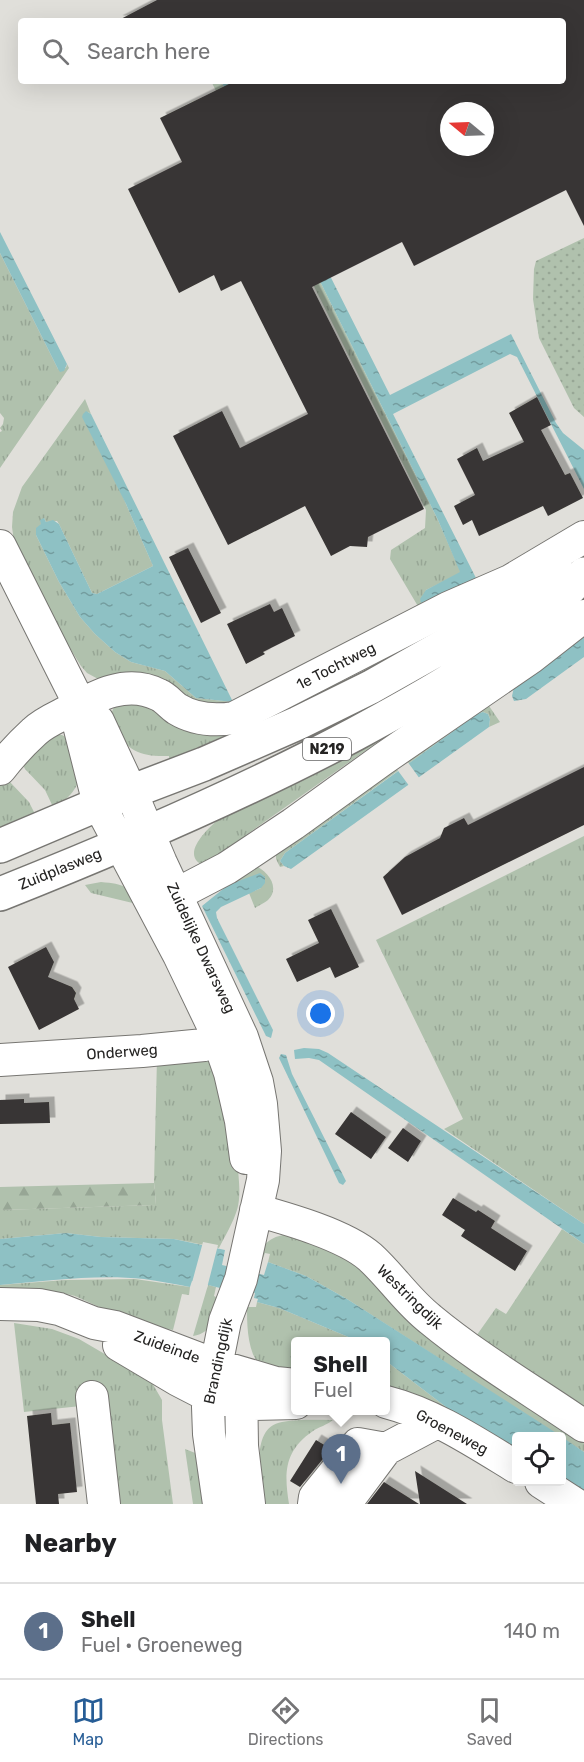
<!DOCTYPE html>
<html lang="en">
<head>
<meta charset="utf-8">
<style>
  body { margin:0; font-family:Rubik,sans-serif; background:#f2f2f2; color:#202124 }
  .controls { position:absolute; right:18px; bottom:18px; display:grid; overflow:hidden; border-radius:6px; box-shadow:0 6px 24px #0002 }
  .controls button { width:54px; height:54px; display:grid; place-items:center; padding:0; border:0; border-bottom:2px solid #e0e0e0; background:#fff; color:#202124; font:30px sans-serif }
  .compass { position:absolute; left:440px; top:102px; width:54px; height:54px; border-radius:50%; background:#fff; box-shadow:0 6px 24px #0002; rotate:289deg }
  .you { position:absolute; left:321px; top:1014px; width:21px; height:21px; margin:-15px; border:4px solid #fff; border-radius:50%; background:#1a73e8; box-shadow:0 0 0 9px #1a73e833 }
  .badge { display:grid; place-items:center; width:39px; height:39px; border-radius:50%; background:#275d96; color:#fff; font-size:20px; font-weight:700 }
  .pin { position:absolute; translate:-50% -50px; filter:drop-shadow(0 2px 3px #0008) }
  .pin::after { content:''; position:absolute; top:32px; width:21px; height:18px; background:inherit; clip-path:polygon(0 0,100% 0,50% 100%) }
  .popup { position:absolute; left:291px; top:1337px; width:99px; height:78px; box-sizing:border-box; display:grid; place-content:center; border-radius:6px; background:#fff; filter:drop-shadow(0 2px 4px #0005); font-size:20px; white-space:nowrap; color:#757577 }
  .popup b { font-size:22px; color:#202124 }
  .popup::after { content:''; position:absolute; left:50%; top:100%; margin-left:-12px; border:12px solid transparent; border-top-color:#fff }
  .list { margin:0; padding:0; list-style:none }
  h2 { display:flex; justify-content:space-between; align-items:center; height:78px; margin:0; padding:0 24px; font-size:26px }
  h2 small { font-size:20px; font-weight:400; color:#757577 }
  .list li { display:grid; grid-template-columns:39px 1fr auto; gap:18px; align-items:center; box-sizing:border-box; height:96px; padding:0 24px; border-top:2px solid #e0e0e0 }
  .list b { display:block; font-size:22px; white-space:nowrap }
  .list p { margin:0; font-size:20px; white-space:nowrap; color:#757577 }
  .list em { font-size:20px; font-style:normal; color:#757577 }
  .icon { flex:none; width:33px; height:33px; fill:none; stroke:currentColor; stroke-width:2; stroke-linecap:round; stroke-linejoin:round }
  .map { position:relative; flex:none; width:584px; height:1504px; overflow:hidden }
  .search { position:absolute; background:#fff; box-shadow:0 6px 24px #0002; left:18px; right:18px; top:18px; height:66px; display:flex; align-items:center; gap:15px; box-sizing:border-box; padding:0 21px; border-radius:6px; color:#757577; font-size:22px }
  .sheet { height:174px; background:#fff }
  nav { display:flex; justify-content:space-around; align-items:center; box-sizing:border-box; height:84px; border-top:2px solid #e0e0e0; background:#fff; font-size:16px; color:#757577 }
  nav a { display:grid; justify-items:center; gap:3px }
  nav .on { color:#275d96 }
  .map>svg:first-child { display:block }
  .grass { fill:url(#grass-tufts) }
  .forest { fill:url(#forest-firs) }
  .park { fill:url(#park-dots) }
  .water { fill:url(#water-ripples) }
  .pier { fill:#e0dfda }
  .building { fill:#393634; fill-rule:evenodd; filter:url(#shadow) }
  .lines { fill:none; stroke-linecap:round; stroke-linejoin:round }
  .minor-casing { stroke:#777672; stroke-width:34 }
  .major-casing { stroke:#777672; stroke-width:36 }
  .minor { stroke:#fff; stroke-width:32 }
  .major { stroke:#fff; stroke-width:33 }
  .labels { text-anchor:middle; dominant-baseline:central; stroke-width:6; stroke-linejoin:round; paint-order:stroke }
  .shield { fill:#fff; stroke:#666665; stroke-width:1.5 }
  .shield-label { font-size:14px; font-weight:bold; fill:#252423 }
  .street-label { font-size:15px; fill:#252423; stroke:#fff }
</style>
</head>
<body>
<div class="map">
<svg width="584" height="1504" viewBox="0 0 584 1504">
  <defs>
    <pattern id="grass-tufts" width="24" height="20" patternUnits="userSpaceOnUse" patternTransform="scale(1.5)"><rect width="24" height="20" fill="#b0c1ad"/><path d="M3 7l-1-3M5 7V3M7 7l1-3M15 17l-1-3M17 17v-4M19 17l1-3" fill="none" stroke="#97a695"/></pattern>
    <pattern id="forest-firs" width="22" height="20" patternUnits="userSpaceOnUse" patternTransform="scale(1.5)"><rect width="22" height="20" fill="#b0c1ad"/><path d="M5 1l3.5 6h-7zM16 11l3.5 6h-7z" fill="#97a695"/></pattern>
    <pattern id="park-dots" width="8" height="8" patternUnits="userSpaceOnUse" patternTransform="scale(1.5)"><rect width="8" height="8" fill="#b0c1ad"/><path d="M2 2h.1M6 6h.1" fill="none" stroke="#97a695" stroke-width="1.8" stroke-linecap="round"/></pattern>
    <pattern id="water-ripples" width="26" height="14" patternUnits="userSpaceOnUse" patternTransform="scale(1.5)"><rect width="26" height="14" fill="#8ec1c4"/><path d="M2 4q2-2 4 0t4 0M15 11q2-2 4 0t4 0" fill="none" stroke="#749d9f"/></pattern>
    <filter id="shadow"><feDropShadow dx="5.5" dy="-5.5" stdDeviation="0" flood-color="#0004"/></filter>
  </defs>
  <rect width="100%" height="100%" fill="#e0dfda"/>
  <path class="grass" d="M211,81h10l217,439 23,53 -35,17 -4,13 54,-25 4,5 -61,25 -29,-49 1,-9 34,-22 1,-18z
    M0,253l58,116 8,-1 1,-4 2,4 -69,100v-36l2,-1 -2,-3 3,-4 1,-6 -4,-5z
    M85,399l6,15 -3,-2 38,92 27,62 -56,28 -5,-1 -33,-69 -2,-3 -11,1 -2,-4 -8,17 23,47 21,35 15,17 20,18 16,10 34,9 31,27 37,4 -15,10 -118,-32 -13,-7 -6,-7 -31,-50 -35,-67 -3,-22 1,-15 9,-25z
    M584,595v7l-183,134 -12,-2 -143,101 2,4 -45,26c-23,-10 4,-36 15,-45z
    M508,597l-271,133 -65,29h-3v-3c-26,1 -43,-4 -54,-29 -7,-17 -2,-20 11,-31l64,30z
    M487,703l13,19 -11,5 1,-8 -2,-5 -5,-2 -6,2 -69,50 -4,-11z
    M49,734l13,1 9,5c2,9 9,25 9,34 -1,15 -15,27 -26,35l-9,-19 -20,-21 -2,-4z
    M396,767l3,3 -114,83 -5,8 4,5 -4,1 -4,-8v-10z
    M9,781l20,21 7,14 -36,16v-49z
    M584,836v388l-140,-95 19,-10 -87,-179z
    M251,864c14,4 31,22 17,36 -3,3 -9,5 -13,8l-6,-15 12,-5 -33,-3 -4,4 -4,-6z
    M101,882c24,2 27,4 40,23l-50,-12 -6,-8z
    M157,1058h46l12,6c8,35 32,114 22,146 -4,13 -12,26 -18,38l-45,-9 -73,-2 -35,-4 -66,6v-29l156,-5 -2,-23z
    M562,1229l22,15v171l-110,-76 22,-31 10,6z
    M298,1233l46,16 151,132 89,62v9l-237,-153 -41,-23 -38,-14 2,-8 -5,-1 -2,5 -6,-2c10,-19 20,-21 41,-23z
    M135,1279l55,8 -1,8 -7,-1 -9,36 -10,-2 -2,7 -86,-39 -17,-4h-35l-23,2v-9l65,-5z
    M208,1285l8,2 -2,9 4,2c-4,17 -4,35 -25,38z
    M257,1302l22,6 79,33 -62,1v35c-9,-2 -20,-3 -28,-6 -21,-9 -21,-45 -21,-64h9z
    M14,1323l38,6 27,10 72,42 11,19v20l11,84h-54l-8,-85 -30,-13 -57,6z
    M386,1361l60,46v5l-60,-23z
    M333,1420c-6,5 -14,7 -20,11 -29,20 -29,42 -24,73h-24c-3,-23 -17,-76 17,-82 17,-3 35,-2 51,-2z
    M185,1449l18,7 9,48h-19z"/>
  <path class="forest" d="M154,1183l2,22 -156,5v-23z"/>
  <path class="park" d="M584,238v179l-10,-9 -35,-70 -6,-39 1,-30 2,-8z"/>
  <path class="water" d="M221,81h11l158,314 121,-61 45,89 7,10 21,17v39l-67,-132 -7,-3 -117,60 83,164 -55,25 -1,-4 6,-9 34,-18 -22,-52z
    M0,232l67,132 -3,7 -4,1 -2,-3 -58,-116z
    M86,411l5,3 142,288 -37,-4 -31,-27 -34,-9 -16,-10 -20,-18 -15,-17 -21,-35 -23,-47v-7l5,-4 -1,-4 4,-2 2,4 7,-2 6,4 33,69 5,1 56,-28 -27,-62 -44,-87 1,-3z
    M584,637v20l-58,42 -12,2 -2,-5 2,-9z
    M483,712l5,2 2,5 -1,8 -198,142 -7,-3 -4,-5 5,-8 192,-139z
    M260,873l5,4v6l-4,5 -40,19 -5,5 1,6 56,112 -2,8 -5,-2 -64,-130 26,-21z
    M304,1048l15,1 9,4 256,171v20l-265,-184 -10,-2 -14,1 -1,-9z
    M281,1054l5,1 6,19 54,107 -3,4 -4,-2 -60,-125z
    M66,1233l35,4 73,2 51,11 -3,15 42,10 4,-13 38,14 41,23 214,137h-45v16l-70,-40v-5l-60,-46v-19l-28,-1 -79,-33 -22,-6 1,-3 -4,-1 1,-5 -33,-9 -2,4 -28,-7 -2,6c-15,-3 -31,-6 -46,-8 -48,-5 -97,2 -144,6v-46z
    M562,1437l22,15v43l-22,-15z"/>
  <path class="pier" d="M407,761l13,18 -10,8 -14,-19z
    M203,1242l15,3 -11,43 -14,-3 -3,5z"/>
  <path class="building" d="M157,0h427v226l-18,-36 -152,76 -12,-24 -90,45 112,222 -56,28 -1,10 -17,-1 -19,10 -26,-50 -77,39 -55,-109 49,-25 18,37 68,-34 -67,-133 -20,10 -7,-16 -35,18 -51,-104 54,-27 -22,-44 75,-37h328v-60h-446zM449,111h36v36h-36z
    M537,397l14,28 -10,5 24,45 5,-2 13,25 -35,18 -5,-10 -64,30 -7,-16 -9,5 -9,-19 21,-11 -18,-36 20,-11 6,13 41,-19 -15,-29z
    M188,548l33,65 -20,10 -32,-66z
    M270,604l4,8 8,-4 13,28 -32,16 2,2 -19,10 -19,-40z
    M584,767v58l-182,90 -19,-38 22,-20 35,-19 4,-10 20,-10 4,7z
    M331,909l28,58 -24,11 -5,-11 -33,15 -11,-23 33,-16 -11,-23z
    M46,947l8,15 -6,15 24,10 4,6 -2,6 5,10 -40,21 -31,-63z
    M24,1099v4l25,-1 1,21 -50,1v-24z
    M351,1112l35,25 -15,22 -36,-25z
    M403,1128l18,13 -13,21 -20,-14z
    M453,1198l23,14 2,-2 17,11 -4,7 36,23 -12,20 -54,-35 4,-6 -23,-15z
    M51,1413l1,12 18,-2 7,69 -19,2 1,10h-23l-9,-88z
    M316,1440l15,9 -31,38 -10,-6z
    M415,1471l52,33h-47z
    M384,1482l35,22h-52z"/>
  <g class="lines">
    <defs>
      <path id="minor" d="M0,546l80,159 18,16 33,71 30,71 81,174 15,45 4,22 4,47 -2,29 -22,99 -16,42 -17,86 1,27 10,70
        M80,705l-1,20 20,79 80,151 36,75 15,43 11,48 5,37
        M0,769c10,-13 22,-26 34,-37 8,-8 21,-14 31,-19 29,-16 61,-35 94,-18 7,3 12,10 18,14 18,11 37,12 57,9l214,-110 62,-27 74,-44
        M158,904l69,-36 66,-44 90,-65 147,-101 54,-42
        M0,1060l142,-9 62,-6 37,-8
        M256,1210c32,9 89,25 114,47 21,19 37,44 60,62 47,39 103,72 154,107
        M0,1304l39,1 20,4 35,14 21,4 100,38 61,18 20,2
        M119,1345l59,35 31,16 44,8 43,-1
        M241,1382l1,64 7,58
        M92,1397l12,107
        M386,1402c47,12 89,40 130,65
        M541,1482l34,22
        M314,1504l1,-7 43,-53 28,5 51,-27
        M345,1504l41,-55"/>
      <path id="major" d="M0,846l99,-42 105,-40 94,-41 73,-36 193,-109
        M0,894c121,-48 240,-99 355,-160 63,-34 128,-70 183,-116 17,-13 31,-30 46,-44"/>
    </defs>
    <use href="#minor" class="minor-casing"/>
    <use href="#major" class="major-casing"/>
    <use href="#minor" class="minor"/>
    <use href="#major" class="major"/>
  </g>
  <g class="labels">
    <rect class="shield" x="303" y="738" width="48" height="22" rx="4.5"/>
    <g class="shield-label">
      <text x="327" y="749">N219</text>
    </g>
    <g class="street-label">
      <text transform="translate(336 666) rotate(-27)">1e Tochtweg</text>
      <text transform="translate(60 869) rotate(-22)">Zuidplasweg</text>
      <text transform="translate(201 948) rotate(65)">Zuidelijke Dwarsweg</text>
      <text transform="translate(122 1052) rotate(-4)">Onderweg</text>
      <text transform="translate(410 1297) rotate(44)">Westringdijk</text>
      <text transform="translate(167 1347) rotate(20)">Zuideinde</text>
      <text transform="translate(218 1361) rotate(-78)">Brandingdijk</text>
      <text transform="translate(452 1432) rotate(28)">Groeneweg</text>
    </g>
  </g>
</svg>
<div class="controls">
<button><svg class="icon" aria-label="locate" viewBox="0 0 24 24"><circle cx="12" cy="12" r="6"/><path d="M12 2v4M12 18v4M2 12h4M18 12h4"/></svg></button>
</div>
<svg class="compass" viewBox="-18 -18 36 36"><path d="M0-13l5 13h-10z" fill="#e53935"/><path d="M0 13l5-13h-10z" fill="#757577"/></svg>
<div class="you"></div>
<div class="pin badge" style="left:341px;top:1484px;background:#5c6f8a">1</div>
<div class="popup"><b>Shell</b>Fuel</div>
<div class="search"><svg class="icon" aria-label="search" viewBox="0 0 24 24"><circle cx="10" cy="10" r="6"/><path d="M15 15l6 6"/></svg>Search here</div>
</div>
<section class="sheet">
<h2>Nearby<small></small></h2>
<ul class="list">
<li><span class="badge" style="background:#5c6f8a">1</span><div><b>Shell</b><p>Fuel · Groeneweg</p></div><em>140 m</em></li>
</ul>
</section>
<nav>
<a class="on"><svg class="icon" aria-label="map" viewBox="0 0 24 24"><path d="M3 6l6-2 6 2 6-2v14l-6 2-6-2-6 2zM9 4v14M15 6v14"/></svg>Map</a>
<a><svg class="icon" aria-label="directions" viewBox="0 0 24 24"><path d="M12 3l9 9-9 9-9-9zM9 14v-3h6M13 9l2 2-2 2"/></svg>Directions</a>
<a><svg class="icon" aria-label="saved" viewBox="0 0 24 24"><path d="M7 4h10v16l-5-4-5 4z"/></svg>Saved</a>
</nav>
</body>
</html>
